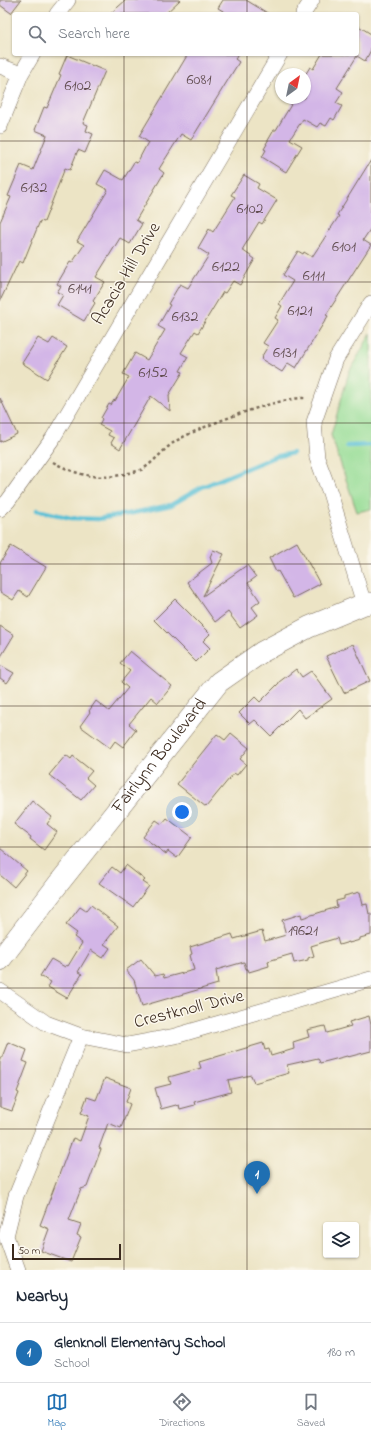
<!DOCTYPE html>
<html lang="en">
<head>
<meta charset="utf-8">
<style>
  body { margin:0; font-family:"Indie Flower",sans-serif; background:#f2f2f3; color:#1f2937 }
  .controls { position:absolute; right:12px; bottom:12px; display:grid; overflow:hidden; border-radius:4px; box-shadow:0 1px 3px #0004 }
  .controls button { width:36px; height:36px; display:grid; place-items:center; padding:0; border:0; border-bottom:1px solid #e0e1e3; background:#fff; color:#1f2937; font:20px sans-serif }
  .compass { position:absolute; left:275px; top:68px; width:36px; height:36px; border-radius:50%; background:#fff; box-shadow:0 1px 3px #0004; rotate:33deg }
  .scale { position:absolute; left:12px; bottom:10px; width:109px; box-sizing:border-box; padding-left:4px; border:2px solid #3b2a1e; border-top:0; font-size:11px; line-height:14px; white-space:nowrap; color:#3b2a1e; -webkit-text-stroke:3px #fbf7ec; paint-order:stroke }
  .you { position:absolute; left:182px; top:812px; width:14px; height:14px; margin:-10px; border:3px solid #fff; border-radius:50%; background:#1a73e8; box-shadow:0 0 0 6px #1a73e833 }
  .badge { display:grid; place-items:center; width:26px; height:26px; border-radius:50%; background:#1f6fb2; color:#fff; font-size:13px; font-weight:700 }
  .pin { position:absolute; translate:-50% -33px; filter:drop-shadow(0 1px 2px #0008) }
  .pin::after { content:''; position:absolute; top:21px; width:14px; height:12px; background:inherit; clip-path:polygon(0 0,100% 0,50% 100%) }
  .list { margin:0; padding:0; list-style:none }
  h2 { display:flex; justify-content:space-between; align-items:center; height:52px; margin:0; padding:0 16px; font-size:17px }
  h2 small { font-size:13px; font-weight:400; color:#747a83 }
  .list li { display:grid; grid-template-columns:26px 1fr auto; gap:12px; align-items:center; box-sizing:border-box; height:60px; padding:0 16px; border-top:1px solid #e0e1e3 }
  .list b { display:block; font-size:15px; white-space:nowrap }
  .list p { margin:0; font-size:13px; white-space:nowrap; color:#747a83 }
  .list em { font-size:13px; font-style:normal; color:#747a83 }
  .icon { flex:none; width:22px; height:22px; fill:none; stroke:currentColor; stroke-width:2; stroke-linecap:round; stroke-linejoin:round }
  .map { position:relative; flex:none; width:371px; height:1270px; overflow:hidden }
  .search { position:absolute; background:#fff; box-shadow:0 1px 3px #0004; left:12px; right:12px; top:12px; height:44px; display:flex; align-items:center; gap:10px; box-sizing:border-box; padding:0 14px; border-radius:4px; color:#747a83; font-size:15px }
  .sheet { height:112px; background:#fff }
  nav { display:flex; justify-content:space-around; align-items:center; box-sizing:border-box; height:56px; border-top:1px solid #e0e1e3; background:#fff; font-size:11px; color:#747a83 }
  nav a { display:grid; justify-items:center; gap:2px }
  nav .on { color:#1f6fb2 }
  .map>svg:first-child { display:block }
  .green { fill:#97dd96; stroke:#69845a }
  .lines { fill:none; stroke-linecap:round; stroke-linejoin:round }
  .stream { stroke:#57bfd5; stroke-width:4.5 }
  .building { fill:#d3b6e7 }
  .street-casing { stroke:#796b58; stroke-width:16 }
  .secondary-casing { stroke:#796b58; stroke-width:22 }
  .path { stroke:#796b58; stroke-width:2.5; stroke-dasharray:3 3; stroke-linecap:butt }
  .street { stroke:#fff; stroke-width:15 }
  .secondary { stroke:#fff; stroke-width:21 }
  .grid { fill:none; stroke:#3b2a1e; stroke-width:1; stroke-opacity:0.55 }
  .labels { text-anchor:middle; dominant-baseline:central; stroke-width:3; stroke-linejoin:round; paint-order:stroke }
  .number-label { font-size:16px; fill:#614d50 }
  .street-label { font-size:18px; fill:#3b2a1e; stroke:#fbf7ec }
</style>
</head>
<body>
<div class="map">
<svg width="371" height="1270" viewBox="0 0 371 1270">
  <rect width="100%" height="100%" fill="#fbf7ec"/>
  <filter id="ink" filterUnits="userSpaceOnUse"><feTurbulence type="fractalNoise" baseFrequency=".025" numOctaves="2"/><feDisplacementMap in="SourceGraphic" scale="8" xChannelSelector="R" yChannelSelector="G"/><feConvolveMatrix kernelMatrix="1 2 1 2 8 2 1 2 1" color-interpolation-filters="sRGB"/></filter>
  <filter id="wash" filterUnits="userSpaceOnUse"><feTurbulence type="fractalNoise" baseFrequency=".012" numOctaves="4" result="noise"/><feDisplacementMap in="SourceGraphic" scale="16" xChannelSelector="R" yChannelSelector="G"/><feGaussianBlur stdDeviation="0.9" result="paint"/><feColorMatrix in="noise" values="0 0 0 0 0 0 0 0 0 0 0 0 0 0 0 0 0 1.4 0 .05"/><feComposite in="paint" operator="in"/></filter>
  <g filter="url(#wash)">
    <rect width="100%" height="100%" fill="#ece4c5"/>
    <path class="green" d="M371,333v176l-14,3 -26,-77 18,-63z"/>
    <g class="lines">
      <path class="stream" d="M347,446l24,-1
        M37,510l34,8 27,1 35,-6 38,-8 31,-18 72,-30 19,-4"/>
    </g>
    <g id="blocks">
      <path class="building" d="M0,0h21l-10,13 -11,-8z
        M126,0h54l-15,14h-55z
        M223,0h23l23,14h-41l-10,-6z
        M357,25l14,9v16l-6,11 -8,-5 -20,32 6,4 -7,11 6,3 -8,14 -3,-2 -5,8 -6,-3 -3,4 -14,-8 -13,20 12,7 -16,26 -24,-15 4,-7 -2,-1 3,-5h-1l8,-14h2l19,-32h10v-23l5,-8 3,2 9,-15h35z
        M188,54h51l-4,5 4,3 -48,78 -10,-6 -22,35 5,4 -28,47 6,4 -12,20 -10,-6 -24,39 9,5 -12,19 2,2 -11,18 -27,-16 6,-10 -6,-3 4,-6 -4,-2 13,-22 2,1 12,-18 -7,-4 31,-51 -11,-6 8,-14 18,10 11,-18 3,1 11,-21 -9,-6z
        M67,55l38,16 -22,52 5,2 -2,6 7,3 -8,19 -7,-3 -8,20 -5,-2 -21,54 -4,-1 -17,42 -4,-2 -19,40v-79l11,-25 -3,-1 13,-31 12,5 14,-35 -12,-5 9,-23 3,1 14,-33 -2,-1z
        M371,160v68l-8,12 8,5 -45,70 2,1 -32,52 -8,-5 -6,9 -21,-13 2,-2 -1,-1 6,-10 -5,-3 15,-23 -3,-2 7,-12 -3,-2 14,-23 -10,-6 15,-24 5,3 1,-2 8,5 27,-41 -2,-1z
        M244,175l15,9 -2,4 20,12 -15,24 -3,-2 -17,28 13,9 -15,26 -7,-4 -8,12 -2,-1 -25,41 -3,-2 -14,22 7,4 -8,14 3,1 -14,23 1,16 -19,-15 -31,53 -9,-6 3,-5 -6,-3 2,-4 -11,-6 3,-6 -1,-1 8,-14 2,1 3,-5 1,1 14,-24 -6,-3 12,-21 12,7 18,-30 -7,-4 12,-21 -2,-1 12,-20 8,4 21,-33 -11,-7 11,-19 4,3 22,-35 -4,-2z
        M38,338l11,6 4,-6 14,9 -20,32 -25,-16z
        M0,398l17,36 -17,8z
        M297,542l23,42 -27,14 -15,-27 -2,1 -7,-14z
        M11,546l35,21 -18,30 -9,-6 -6,9 -13,-8v-29z
        M213,550l11,4 -21,42 44,-31 9,12 -8,6 12,18 -8,6 6,8 -18,13 -12,-16 -13,10 -28,-40 25,-19 -2,-6z
        M175,599l35,35 -7,7 7,7 -14,14 -42,-42z
        M0,626l14,9 -14,23z
        M353,644l17,37 -26,12 -18,-37z
        M130,651l42,35 -14,17 -7,-6 -22,27 7,6 -13,17 -8,-6 -5,7 -30,-22 10,-14 -1,-1 7,-10 13,10 19,-23 -7,-6 9,-11 -10,-8z
        M0,665l14,8 -7,10 -7,-5z
        M296,669l6,8 9,-6 21,28 -27,19 -7,-9 -27,27 -16,-16 -5,4 -11,-11 16,-16 5,5 19,-19v-1z
        M231,733l18,15 -9,11 6,5 -9,11 -3,-2 -28,34 -29,-23 40,-50 8,6z
        M66,755l5,4 2,-3 19,15 -6,7 8,7 -13,15 -32,-25z
        M32,801l20,16 -5,7 10,8 -13,18 -14,-11 1,-2 -17,-13z
        M167,818l25,19 -15,21 -9,-7 -2,3 -23,-17 13,-17 6,4z
        M0,848l27,23 -13,16 -14,-12z
        M126,865l19,15 -2,2 6,4 -16,21 -34,-24 13,-16 8,6z
        M360,892l3,13 4,-1 2,10 2,-1v22l-11,3v2l-11,3v-1l-10,3 -2,-7 -26,8 3,10 -6,2v2l-14,3 -2,-9 -24,7 1,5 -20,6 -1,-3h-2l-2,-7 -28,8 2,14 -76,22 -8,-26 -8,-10 15,-11 14,17 8,-2 1,4 30,-8 -4,-15 2,-1 -2,-7 42,-13 2,5 28,-8 3,10 21,-6 -4,-15 19,-6 1,4 35,-11 -1,-6 8,-2v-3z
        M91,905l27,21 -14,18 6,4 -7,10 -12,-8 -13,22 4,2 -15,24 -19,-11 3,-5 -11,-6 11,-17 14,8 1,-2 2,1 14,-23 -8,-6 3,-4 -11,-8 14,-18 6,4z
        M369,1016l2,9v26l-23,6 -1,-1 -27,7 -2,-5 -31,7 2,8 -35,10 -3,-8 -23,5 3,12 -37,10 1,3 -15,4 -1,-4 -2,1 -1,-1 -15,4 -6,-21 16,-4 -2,-7 32,-9 -2,-6 64,-19 2,7 4,-1 2,7 23,-7 -1,-7 16,-5 -2,-7 18,-4 2,7 24,-7 -2,-4z
        M8,1042l19,8 -4,11 5,2 -11,29 2,1 -7,18 -12,-4v-45z
        M105,1078l26,10 -5,14 4,2 -9,24 -13,-5 -9,25 2,1 -14,38 -6,2 -12,31 12,4 -4,11 4,2 -10,25 -30,-11 8,-22 -9,-4 33,-87 7,3 9,-25 -8,-3 6,-16 9,3z"/>
    </g>
  </g>
  <g filter="url(#ink)">
    <use href="#blocks" fill-opacity="0" stroke="#796b58" stroke-width="1"/>
    <g class="lines">
      <defs>
        <path id="street" d="M57,14l11,-14
          M303,14l9,-14
          M0,66l21,8
          M0,126l21,-52 12,-20
          M0,509l8,-8 45,-63 227,-384
          M364,604l-34,-111 -13,-35 -3,-36 22,-63 35,-56
          M0,991l46,32 35,13 46,9 48,-9 196,-57
          M18,1270l-12,-34 10,-40 65,-160"/>
        <g id="secondary">
          <path id="s1" d="M0,960l59,-77 160,-201 43,-30 47,-25 55,-23 7,-1"/>
        </g>
      </defs>
      <use href="#street" class="street-casing"/>
      <use href="#secondary" class="secondary-casing"/>
      <path class="path" d="M53,462c25,14 48,19 76,11 5,-1 10,-2 14,-4 12,-8 19,-18 30,-26 19,-14 109,-47 132,-45"/>
      <use href="#street" class="street"/>
      <use href="#secondary" class="secondary"/>
    </g>
  </g>
  <path class="grid" d="M124,0v14M247,0v14M124,54v1216M247,54v1216M0,141h371M0,282h371M0,423h371M0,564h371M0,706h371M0,847h371M0,988h371M0,1129h371"/>
  <g class="labels">
    <g class="number-label">
      <text x="199" y="80">6081</text>
      <text x="78" y="86">6102</text>
      <text x="34" y="188">6132</text>
      <text x="250" y="209">6102</text>
      <text x="344" y="247">6101</text>
      <text x="226" y="267">6122</text>
      <text x="314" y="276">6111</text>
      <text x="80" y="289">6141</text>
      <text x="300" y="311">6121</text>
      <text x="185" y="317">6132</text>
      <text x="285" y="353">6131</text>
      <text x="153" y="373">6152</text>
      <text x="303" y="931">19621</text>
    </g>
    <g class="street-label">
      <text transform="translate(127 274) rotate(-59)">Acacia Hill Drive</text>
      <text stroke="none"><textPath href="#s1" startOffset="259">Fairlynn Boulevard</textPath></text>
      <text transform="translate(189 1010) rotate(-14)">Crestknoll Drive</text>
    </g>
  </g>
</svg>
<div class="controls">
<button><svg class="icon" aria-label="layers" viewBox="0 0 24 24"><path d="M12 4l9 5-9 5-9-5zM3 14l9 5 9-5"/></svg></button>
</div>
<svg class="compass" viewBox="-18 -18 36 36"><path d="M0-13l5 13h-10z" fill="#e53935"/><path d="M0 13l5-13h-10z" fill="#747a83"/></svg>
<div class="scale">50 m</div>
<div class="you"></div>
<div class="pin badge" style="left:257px;top:1194px">1</div>
<div class="search"><svg class="icon" aria-label="search" viewBox="0 0 24 24"><circle cx="10" cy="10" r="6"/><path d="M15 15l6 6"/></svg>Search here</div>
</div>
<section class="sheet">
<h2>Nearby<small></small></h2>
<ul class="list">
<li><span class="badge">1</span><div><b>Glenknoll Elementary School</b><p>School</p></div><em>180 m</em></li>
</ul>
</section>
<nav>
<a class="on"><svg class="icon" aria-label="map" viewBox="0 0 24 24"><path d="M3 6l6-2 6 2 6-2v14l-6 2-6-2-6 2zM9 4v14M15 6v14"/></svg>Map</a>
<a><svg class="icon" aria-label="directions" viewBox="0 0 24 24"><path d="M12 3l9 9-9 9-9-9zM9 14v-3h6M13 9l2 2-2 2"/></svg>Directions</a>
<a><svg class="icon" aria-label="saved" viewBox="0 0 24 24"><path d="M7 4h10v16l-5-4-5 4z"/></svg>Saved</a>
</nav>
</body>
</html>
